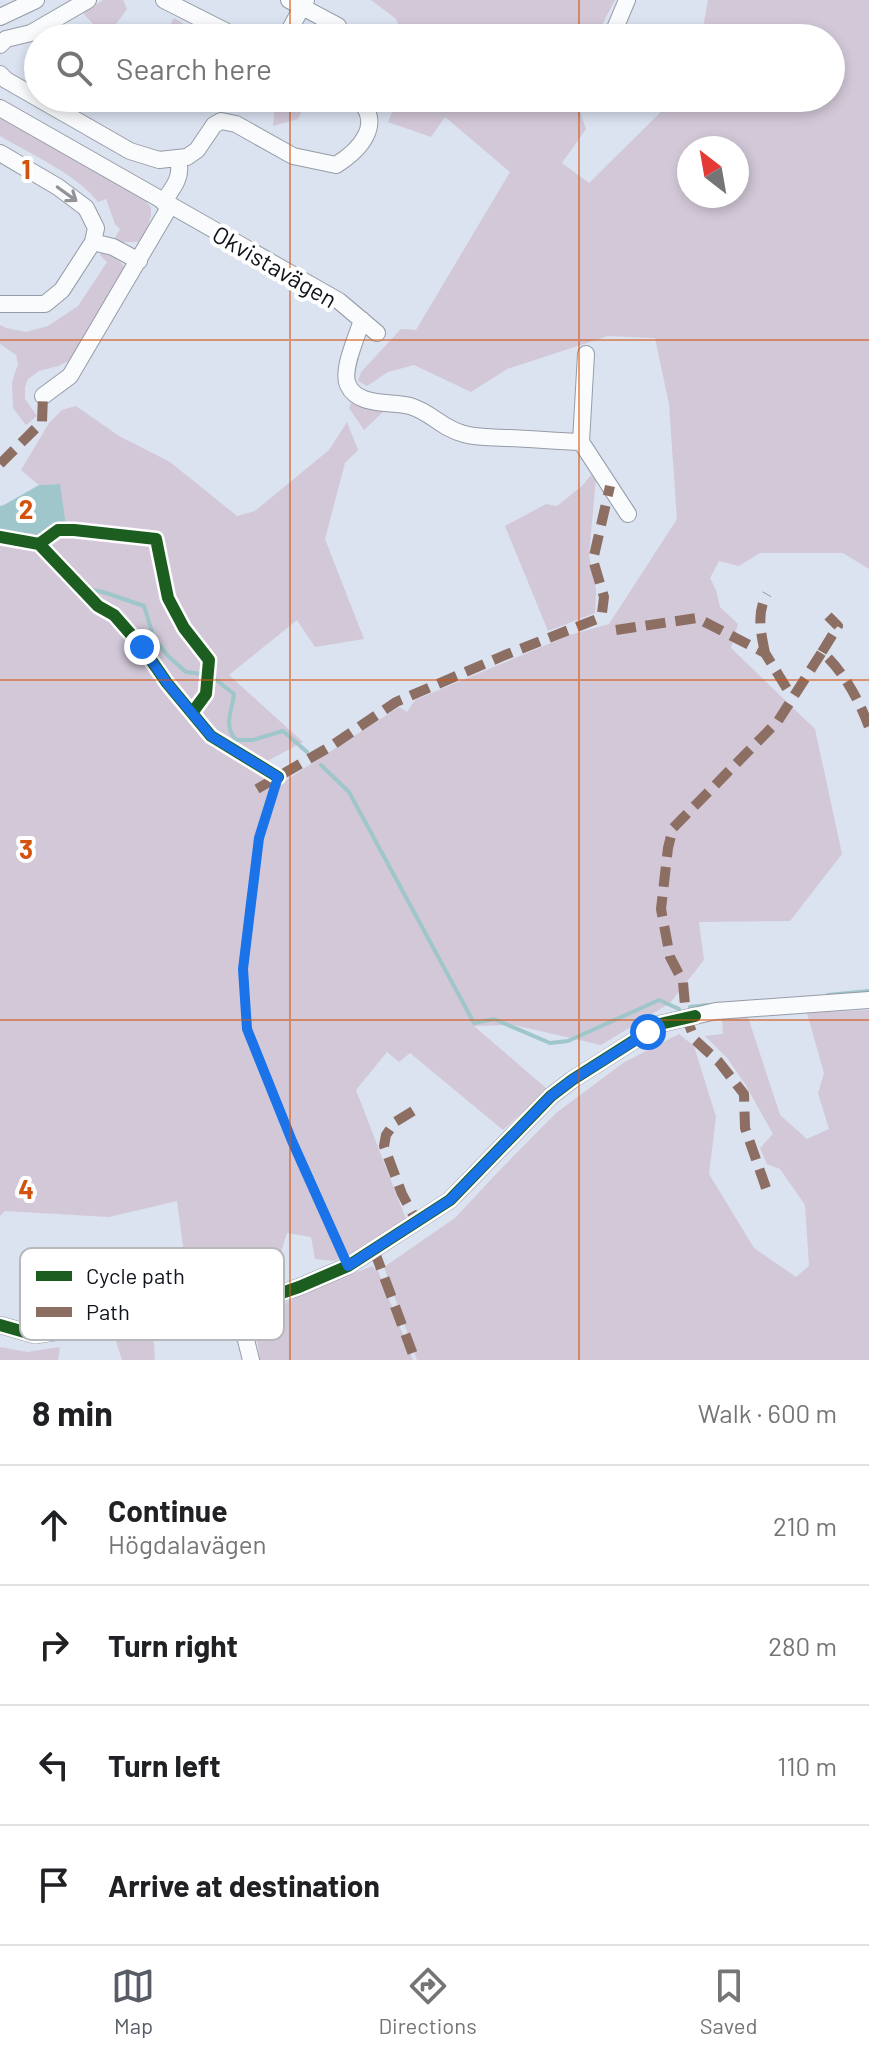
<!DOCTYPE html>
<html lang="en">
<head>
<meta charset="utf-8">
<style>
  body { margin:0; font-family:Barlow,sans-serif; background:#f6f6f6; color:#202124 }
  .compass { position:absolute; left:677px; top:136px; width:72px; height:72px; border-radius:50%; background:#fff; box-shadow:0 4px 12px #0003; rotate:329deg }
  .stop { position:absolute; width:24px; height:24px; margin:-18px; border:6px solid #1a73e8; border-radius:50%; background:#fff }
  .stop.end { background:#1a73e8; border-color:#fff; box-shadow:0 2px 8px #0008 }
  .list { margin:0; padding:0; list-style:none }
  h2 { display:flex; justify-content:space-between; align-items:center; height:104px; margin:0; padding:0 32px; font-size:34px }
  h2 small { font-size:26px; font-weight:400; color:#757577 }
  .list li { display:grid; grid-template-columns:52px 1fr auto; gap:24px; align-items:center; box-sizing:border-box; height:120px; padding:0 32px; border-top:2px solid #e0e0e0 }
  .list b { display:block; font-size:30px; white-space:nowrap }
  .list p { margin:0; font-size:26px; white-space:nowrap; color:#757577 }
  .list em { font-size:26px; font-style:normal; color:#757577 }
  .icon { flex:none; width:44px; height:44px; fill:none; stroke:currentColor; stroke-width:2; stroke-linecap:round; stroke-linejoin:round }
  .map { position:relative; flex:none; width:869px; height:1360px; overflow:hidden }
  .search { position:absolute; background:#fff; box-shadow:0 4px 12px #0003; left:24px; right:24px; top:24px; height:88px; display:flex; align-items:center; gap:20px; box-sizing:border-box; padding:0 28px; border-radius:44px; color:#757577; font-size:30px }
  .sheet { height:584px; background:#fff }
  nav { display:flex; justify-content:space-around; align-items:center; box-sizing:border-box; height:112px; border-top:2px solid #e0e0e0; background:#fff; font-size:22px; color:#757577 }
  nav a { display:grid; justify-items:center; gap:4px }
  nav .on { color:#575c66 }
  .map>svg:first-child { display:block }
  .green { fill:#d2c8d8; fill-rule:evenodd }
  .water { fill:#9fc6ca }
  .lines { fill:none; stroke-linecap:round; stroke-linejoin:round }
  .stream { stroke:#9fc6ca; stroke-width:4 }
  .minor-casing { stroke:#969ca6; stroke-width:18 }
  .path { stroke:#d1d3d7; stroke-width:2; stroke-dasharray:8 4; stroke-linecap:butt }
  .minor { stroke:#fafbfd; stroke-width:16 }
  .quiet { stroke:#8d6e63; stroke-width:10; stroke-dasharray:20 10; stroke-linecap:butt }
  .cycleway-casing { stroke:#fff; stroke-width:17 }
  .cycleway { stroke:#1b5e20; stroke-width:12 }
  .oneway { stroke:#919398 }
  .route { stroke:#1a73e8; stroke-width:10 }
  .grid { fill:none; stroke:#d2520e; stroke-width:2; stroke-opacity:0.55 }
  .labels { text-anchor:middle; dominant-baseline:central; stroke-width:8; stroke-linejoin:round; paint-order:stroke }
  .street-label { font-size:24px; fill:#10141c; stroke:#fff }
  .key { fill:#fff; stroke:#b7b8bb; stroke-width:2 }
  .key-label { font-size:22px; fill:#10141c }
  .grid-label { font-size:26px; text-anchor:middle; font-weight:bold; fill:#d2520e; stroke:#fff; stroke-width:8; stroke-linejoin:round; paint-order:stroke }
</style>
</head>
<body>
<div class="map">
<svg width="869" height="1360" viewBox="0 0 869 1360">
  <rect width="100%" height="100%" fill="#dbe2f0"/>
  <path class="green" d="M103,0h20l4,9 -21,29 -23,-25z
    M371,0h244l-20,38h-192l-7,-19z
    M708,0h161v569l-26,-16h-83l-21,13 -20,-5 -9,17 6,12 4,17 18,17 -7,24 84,81 27,125 -52,67 -91,1 5,38 -34,43 -69,42 -87,-20 -40,1 73,63 -44,41 -93,-77 -11,9 -12,-10 -31,38 51,132 -43,27 -30,12 -19,-2 -4,-22 -24,-4 -9,29 -72,6 3,32 -19,-1 -13,-98 -68,16 -104,-6 -5,5v-686l33,4 27,-50 -21,1 -18,-15 28,-47 13,-13 14,-4 43,30 51,26 67,54 18,-5 74,-61 18,-28 11,28 -13,13 -20,76 39,100 -49,8 -18,-27 -68,55 74,67 -47,25 21,21v-2l122,-79 8,5 8,-12 155,-65 39,-11 68,-105 -8,-115 -14,-66 -47,-2 -101,33 -36,23 -57,-27 -26,7 -21,14 -9,-5 3,-9 40,-43 15,1 94,-158 -65,-55 -14,20 -43,-15 10,-24h177l11,31 -24,34 27,20 86,-85h156v-60h-130zM689,148h48v48h-48z
    M174,18l33,20h-44z
    M276,98h32l-10,21 -25,7z
    M0,117l144,82 7,9v8l-6,20 -8,6h-19l-3,-4 5,-9 -5,-5 -9,-25 -8,3c-19,-26 -69,-49 -98,-66z
    M101,253c10,2 20,7 25,16l-47,87 -21,10 -19,5 -11,8 -3,8v12l12,17 -11,9 -13,-17 -1,-26 6,-18 -2,-9 -16,-11v-19l6,3 20,4 22,-6 30,-20 29,-44 -7,-7z
    M354,397l32,12 -22,21 -15,-22z
    M591,475l5,3 -7,77 7,35 -1,23 -47,18 -43,-105 41,-22 11,2 25,-20z
    M869,1010v350h-452l-33,-93 71,-49 43,-46 58,-59 67,-50 56,-29 15,12 22,71 -7,57 45,74 42,29 13,-11 -4,-61 -25,-36 -13,-5 -7,-16 13,-14 -28,-50 -17,-25 -23,-23 18,-2 -1,-14 25,-6 33,101 27,24 22,-10 -11,-36 6,-20 -17,-60z
    M372,1266l6,5 35,89h-153l-5,-35c24,-26 83,-45 117,-59z
    M153,1328l2,32h-33l-8,-25z
    M0,1347l27,5 33,-5 -2,13h-58z"/>
  <path class="water" d="M60,484l6,42 -20,17 -13,-9 -33,-4v-24l4,-1 35,-20z"/>
  <g class="lines">
    <path class="stream" d="M46,540l29,47 28,5 41,14 10,32 14,18 18,16 24,3 24,19c-2,17 -11,32 2,46h17l30,-9 24,21
      M321,765l28,27 125,231 20,-4 56,24 18,-2 91,-41 20,9
      M828,995l41,-4
      M690,1007l17,-2"/>
    <defs>
      <path id="minor" d="M164,0l75,38
        M289,0l49,26
        M0,17l36,-17
        M285,38l21,-38
        M611,38l16,-38
        M0,45l6,-6 25,-6 57,-33
        M0,74l6,6 124,71 29,9 28,-3 10,-7 17,-25 7,-4 15,3 57,32 43,9c24,-15 49,-42 21,-67
        M584,99v-1
        M0,108l339,193 38,32
        M0,153l58,34 28,21 10,20 -3,14 -31,48 -17,14h-45
        M163,202c10,-14 20,-25 15,-43
        M93,242l20,5 26,14
        M362,320c-5,17 -21,50 -14,65 10,22 43,16 62,21 21,6 31,22 54,28 14,4 28,3 43,4 25,1 49,3 74,4
        M586,354l-5,88 47,72
        M43,396l27,-20 100,-170
        M238,1308l13,52
        M0,1325l35,10 80,-12 123,-15 61,-21 49,-21 102,-66 101,-104 21,-16 88,-56 56,-13 153,-11"/>
    </defs>
    <use href="#minor" class="minor-casing"/>
    <path class="path" d="M278,777l-19,61 -8,65 -8,66 4,60 45,112 50,112"/>
    <use href="#minor" class="minor"/>
    <path class="quiet" d="M0,464l42,-42 1,-26
      M616,630l81,-12 68,35 27,44
      M822,652l16,-26 -10,-10
      M765,653c-4,-20 -9,-40 2,-59
      M257,789l74,-43 65,-44 109,-47 92,-36 5,-6 2,-16 -11,-37 17,-74
      M413,1111l-18,11 -9,13 -2,11 18,48 15,28
      M766,1188l-21,-60 -1,-34 -25,-32 -24,-22 -9,-23 -3,-35 -13,-25 -9,-48 7,-61 5,-20 105,-107 44,-69c22,20 37,48 47,75
      M374,1250l41,110"/>
    <defs>
      <path id="cycleway" d="M0,537l39,7 59,62 16,9 28,32 25,36 44,53 67,41
        M39,544l19,-14h16l82,9 12,59 16,30 25,32 -3,34 -14,19
        M0,1325l35,10 80,-12 123,-15 61,-21 49,-21 102,-66 101,-104 21,-16 88,-56 35,-8"/>
    </defs>
    <use href="#cycleway" class="cycleway-casing"/>
    <use href="#cycleway" class="cycleway"/>
  </g>
  <defs><path id="oneway-shaft" d="M-6 0H5M1.5-3L5.5 0L1.5 3" fill="none" stroke-width="1.6" stroke-linecap="round" stroke-linejoin="round" transform="scale(2)"/></defs>
  <use class="oneway" href="#oneway-shaft" transform="translate(67 194) rotate(36)"/>
  <g class="lines">
    <path class="route" d="M142,647l25,36 44,53 67,41 -19,61 -8,65 -8,66 4,60 45,112 56,125 102,-66 101,-104 21,-16 76,-48"/>
  </g>
  <path class="grid" d="M290,0v38M579,0v38M290,98v1262M579,98v1262M0,340h869M0,680h869M0,1020h869"/>
  <g class="labels">
    <g class="street-label">
      <text transform="translate(275 266) rotate(30)">Okvistavägen</text>
    </g>
  </g>
  <rect x="20" y="1248" width="264" height="92" rx="12" class="key"/>
  <rect x="36" y="1271" width="36" height="10" fill="#1b5e20"/>
  <rect x="36" y="1307" width="36" height="10" fill="#8d6e63"/>
  <g class="key-label">
    <text x="86" y="1284">Cycle path</text>
    <text x="86" y="1320">Path</text>
  </g>
  <g class="grid-label">
    <text x="26" y="179">1</text>
    <text x="26" y="519">2</text>
    <text x="26" y="859">3</text>
    <text x="26" y="1199">4</text>
  </g>
</svg>
<svg class="compass" viewBox="-18 -18 36 36"><path d="M0-13l5 13h-10z" fill="#e53935"/><path d="M0 13l5-13h-10z" fill="#757577"/></svg>
<div class="stop" style="left:648px;top:1032px"></div>
<div class="stop end" style="left:142px;top:647px"></div>
<div class="search"><svg class="icon" aria-label="search" viewBox="0 0 24 24"><circle cx="10" cy="10" r="6"/><path d="M15 15l6 6"/></svg>Search here</div>
</div>
<section class="sheet">
<h2>8 min<small>Walk · 600 m</small></h2>
<ul class="list">
<li><svg class="icon" aria-label="ahead" viewBox="0 0 24 24"><path d="M12 20V5M6 11l6-6 6 6"/></svg><div><b>Continue</b><p>Högdalavägen</p></div><em>210 m</em></li>
<li><svg class="icon" aria-label="right" viewBox="0 0 24 24"><path d="M7 20v-9h11M14 6l5 5-5 5"/></svg><div><b>Turn right</b></div><em>280 m</em></li>
<li><svg class="icon" aria-label="left" viewBox="0 0 24 24"><path d="M17 20v-9H6M10 6l-5 5 5 5"/></svg><div><b>Turn left</b></div><em>110 m</em></li>
<li><svg class="icon" aria-label="arrive" viewBox="0 0 24 24"><path d="M6 21V4h12l-3 4 3 4H6"/></svg><div><b>Arrive at destination</b></div></li>
</ul>
</section>
<nav>
<a class="on"><svg class="icon" aria-label="map" viewBox="0 0 24 24"><path d="M3 6l6-2 6 2 6-2v14l-6 2-6-2-6 2zM9 4v14M15 6v14"/></svg>Map</a>
<a><svg class="icon" aria-label="directions" viewBox="0 0 24 24"><path d="M12 3l9 9-9 9-9-9zM9 14v-3h6M13 9l2 2-2 2"/></svg>Directions</a>
<a><svg class="icon" aria-label="saved" viewBox="0 0 24 24"><path d="M7 4h10v16l-5-4-5 4z"/></svg>Saved</a>
</nav>
</body>
</html>
